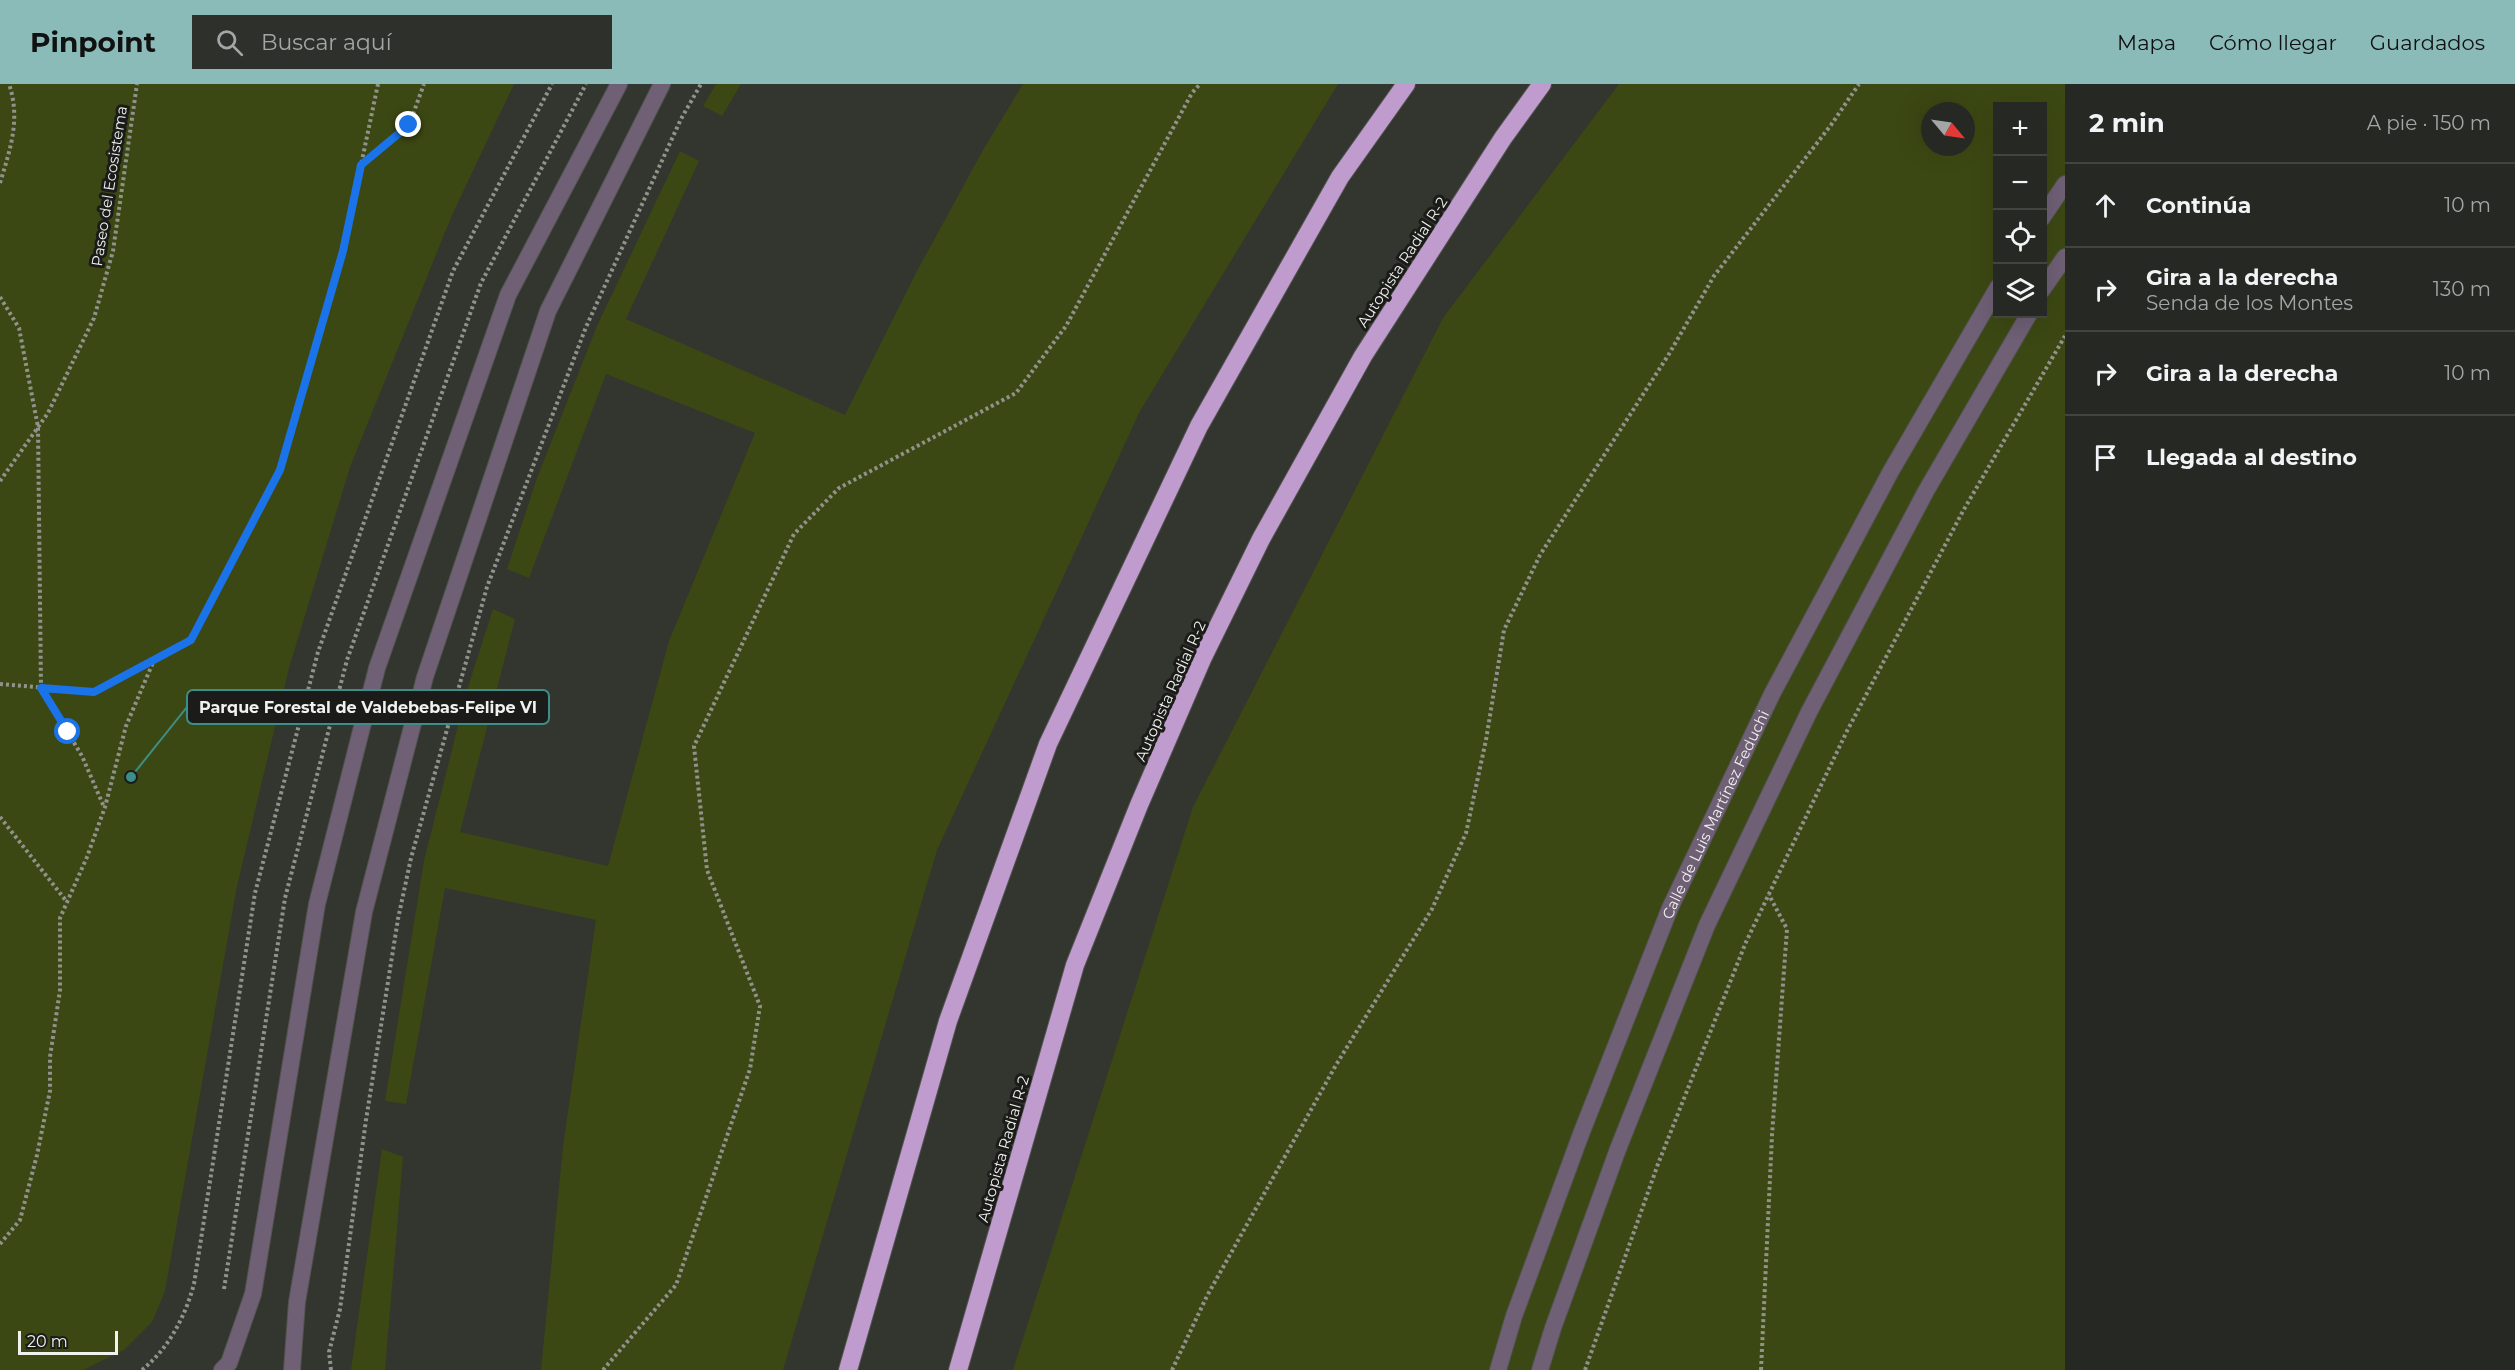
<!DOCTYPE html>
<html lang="es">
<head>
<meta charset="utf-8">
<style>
  body { margin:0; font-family:Montserrat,sans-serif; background:#2e302b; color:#f1f3f6 }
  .controls { position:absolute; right:18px; top:18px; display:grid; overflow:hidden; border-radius:0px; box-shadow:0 6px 24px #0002 }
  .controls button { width:54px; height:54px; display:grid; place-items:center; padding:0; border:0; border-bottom:2px solid #424441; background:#262823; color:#f1f3f6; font:30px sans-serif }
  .compass { position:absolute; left:1921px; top:18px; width:54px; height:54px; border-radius:50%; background:#262823; box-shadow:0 6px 24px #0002; rotate:119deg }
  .scale { position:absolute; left:18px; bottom:15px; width:100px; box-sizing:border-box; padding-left:6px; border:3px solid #f1f2ee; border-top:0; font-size:16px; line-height:21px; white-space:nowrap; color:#f1f2ee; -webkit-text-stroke:4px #1b1c19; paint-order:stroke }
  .stop { position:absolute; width:18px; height:18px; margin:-14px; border:4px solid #1a73e8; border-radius:50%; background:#fff }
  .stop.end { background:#1a73e8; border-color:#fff; box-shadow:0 2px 6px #0008 }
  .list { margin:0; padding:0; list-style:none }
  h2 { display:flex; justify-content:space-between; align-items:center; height:78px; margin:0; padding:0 24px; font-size:26px }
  h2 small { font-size:20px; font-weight:400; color:#a4a6a6 }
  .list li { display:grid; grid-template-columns:39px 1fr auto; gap:18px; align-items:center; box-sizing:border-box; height:84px; padding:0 24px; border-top:2px solid #424441 }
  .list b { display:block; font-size:22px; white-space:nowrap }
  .list p { margin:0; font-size:20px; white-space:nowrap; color:#a4a6a6 }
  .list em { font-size:20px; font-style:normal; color:#a4a6a6 }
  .icon { flex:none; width:33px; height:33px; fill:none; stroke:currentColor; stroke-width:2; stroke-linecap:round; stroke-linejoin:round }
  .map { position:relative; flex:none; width:2065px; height:1286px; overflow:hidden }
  header { display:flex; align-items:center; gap:36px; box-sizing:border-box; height:84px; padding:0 30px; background:#8bbbb9; color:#111 }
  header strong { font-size:28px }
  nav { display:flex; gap:33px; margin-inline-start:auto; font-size:21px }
  .search { width:420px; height:54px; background:#2e302b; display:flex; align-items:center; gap:15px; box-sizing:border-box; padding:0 21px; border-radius:0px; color:#a4a6a6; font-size:22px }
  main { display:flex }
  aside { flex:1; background:#262823 }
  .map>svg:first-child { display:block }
  .green { fill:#3c4813; fill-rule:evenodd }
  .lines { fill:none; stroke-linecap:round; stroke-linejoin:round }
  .minor-casing { stroke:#51534e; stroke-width:18 }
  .tertiary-casing { stroke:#51534e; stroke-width:18 }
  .motorway-casing { stroke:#51534e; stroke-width:20 }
  .path { stroke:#90928c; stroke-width:4; stroke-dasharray:3 3; stroke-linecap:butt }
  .minor { stroke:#6f6075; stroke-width:16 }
  .tertiary { stroke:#6f6075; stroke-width:16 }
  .motorway { stroke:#c09bcd; stroke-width:18 }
  .route { stroke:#1a73e8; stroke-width:8 }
  .labels { text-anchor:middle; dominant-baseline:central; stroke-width:6; stroke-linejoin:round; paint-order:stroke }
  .street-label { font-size:15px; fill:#f1f2ee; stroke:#1b1c19 }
  .leader { fill:none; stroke:#3c8f88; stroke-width:2 }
  .callout-dot { fill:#3c8f88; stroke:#1b1c19; stroke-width:2 }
  .callout { fill:#1b1c19; stroke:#3c8f88; stroke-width:2 }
  .callout-label { font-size:16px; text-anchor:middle; font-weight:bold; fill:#f1f2ee }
</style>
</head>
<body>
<header>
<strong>Pinpoint</strong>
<div class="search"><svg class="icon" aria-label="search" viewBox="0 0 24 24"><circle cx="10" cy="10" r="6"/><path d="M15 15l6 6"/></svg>Buscar aquí</div>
<nav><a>Mapa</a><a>Cómo llegar</a><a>Guardados</a></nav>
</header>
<main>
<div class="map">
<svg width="2065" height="1286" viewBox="0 0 2065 1286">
  <rect width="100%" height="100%" fill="#33352f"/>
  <path class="green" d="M0,0h514l-62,131 -102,252 -61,201 -52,218 -72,405 -13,31 -28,28 -41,20h-83z
    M716,0h25l-19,32 -19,-10z
    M1023,0h315l-198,327 -203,439 -154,520h-242l22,-224 33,-226 -151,-32 -39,216 -21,-3 39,-240 43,-171 26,-81 22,10 -55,213 148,34 61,-225 86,-208 -149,-59 -77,204 -22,-9 30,-91 60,-152 83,-175 19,10 -73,158 219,96 71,-142 67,-123z
    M1619,0h446v1286h-1052l180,-563 250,-489zM1998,22h44v208h-44zM1930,27h36v36h-36z
    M382,1065l21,8 -18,213h-34z"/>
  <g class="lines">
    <defs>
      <g id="minor">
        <path d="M2042,134l23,-34"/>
        <path d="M2042,206l23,-33"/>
        <path id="s1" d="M1498,1286l16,-54 67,-182 89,-226 102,-214 119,-223 107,-184"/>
        <path d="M1540,1286l13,-42 65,-179 89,-224 102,-213 117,-221 103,-177"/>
      </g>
      <path id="tertiary" d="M222,1286l7,-7 24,-69 64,-390 60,-236 131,-373 111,-211
        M292,1286l5,-68 67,-390 61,-235 123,-366 114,-227"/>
      <path id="motorway" d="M848,1286l100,-349 100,-277 151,-318 141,-249 66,-93
        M958,1286l117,-405 64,-160 64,-148 58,-118 102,-183 140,-218 39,-54"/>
    </defs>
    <use href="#minor" class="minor-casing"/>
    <use href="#tertiary" class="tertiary-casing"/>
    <use href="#motorway" class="motorway-casing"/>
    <path class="path" d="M363,80l46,-39 15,-41
      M0,99c10,-33 21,-64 9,-99
      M0,213l19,31 19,99 3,261 41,68 22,51
      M0,397l48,-68 46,-95 19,-67 24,-167
      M0,600l94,8 97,-52 89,-170 63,-219 35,-167
      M0,733l67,85
      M0,1160l20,-24 17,-65 13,-64v-34l10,-67v-72l27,-61 18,-50 21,-81 28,-66
      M224,1205l61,-391 62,-238 134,-377 105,-199
      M142,1286c27,-22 43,-53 52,-86l61,-391 63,-241 135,-381 99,-187
      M331,1286l-2,-18 11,-43 26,-189 32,-201 13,-61 76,-271 99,-260 95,-208 20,-35
      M603,1286l73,-85 74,-216 10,-63 -53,-136 -13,-124 100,-212 45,-46 177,-95 50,-67 126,-233 8,-9
      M1172,1286l35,-74 129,-231 96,-156 34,-76 20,-93 18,-110 36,-75 129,-201 45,-78 117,-151 28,-41
      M1585,1286l73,-206 88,-222 101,-211 116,-220 102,-175
      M1761,1286l11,-235 15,-206 -18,-34"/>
    <use href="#minor" class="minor"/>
    <use href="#tertiary" class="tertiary"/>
    <use href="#motorway" class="motorway"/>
  </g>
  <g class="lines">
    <path class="route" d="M68,648l-27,-44 53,4 97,-52 89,-170 63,-219 18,-86 48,-40"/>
  </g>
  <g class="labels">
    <g class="street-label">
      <text transform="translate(109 102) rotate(-81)">Paseo del Ecosistema</text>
      <text transform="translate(1402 178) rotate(-57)">Autopista Radial R-2</text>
      <text transform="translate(1170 607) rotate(-66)">Autopista Radial R-2</text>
      <text stroke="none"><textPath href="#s1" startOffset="597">Calle de Luis Martínez Feduchi</textPath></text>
      <text transform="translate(1003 1065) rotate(-74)">Autopista Radial R-2</text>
    </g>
  </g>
  <path class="leader" d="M131 693L187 623"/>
  <circle class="callout-dot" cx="131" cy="693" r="6"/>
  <rect class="callout" x="187" y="606" width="362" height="34" rx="6"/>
  <g class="callout-label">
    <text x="368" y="629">Parque Forestal de Valdebebas-Felipe VI</text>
  </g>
</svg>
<div class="controls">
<button>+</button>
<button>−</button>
<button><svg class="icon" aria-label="locate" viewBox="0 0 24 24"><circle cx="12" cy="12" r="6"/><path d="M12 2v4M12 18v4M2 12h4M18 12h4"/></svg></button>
<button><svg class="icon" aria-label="layers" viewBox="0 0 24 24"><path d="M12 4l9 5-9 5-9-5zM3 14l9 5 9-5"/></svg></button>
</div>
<svg class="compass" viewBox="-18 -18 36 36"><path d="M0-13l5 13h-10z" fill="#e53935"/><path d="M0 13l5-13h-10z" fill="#a4a6a6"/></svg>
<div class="scale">20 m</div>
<div class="stop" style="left:68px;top:648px"></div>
<div class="stop end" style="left:409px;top:41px"></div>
</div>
<aside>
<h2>2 min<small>A pie · 150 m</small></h2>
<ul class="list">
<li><svg class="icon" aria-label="ahead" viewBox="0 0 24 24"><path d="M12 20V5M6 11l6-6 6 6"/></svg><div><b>Continúa</b></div><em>10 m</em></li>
<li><svg class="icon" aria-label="right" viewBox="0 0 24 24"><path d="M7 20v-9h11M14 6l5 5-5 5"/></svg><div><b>Gira a la derecha</b><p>Senda de los Montes</p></div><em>130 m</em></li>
<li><svg class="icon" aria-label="right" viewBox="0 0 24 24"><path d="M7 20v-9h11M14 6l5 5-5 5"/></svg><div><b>Gira a la derecha</b></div><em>10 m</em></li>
<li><svg class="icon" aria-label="arrive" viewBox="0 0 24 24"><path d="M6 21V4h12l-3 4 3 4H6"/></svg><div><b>Llegada al destino</b></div></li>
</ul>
</aside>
</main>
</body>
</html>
